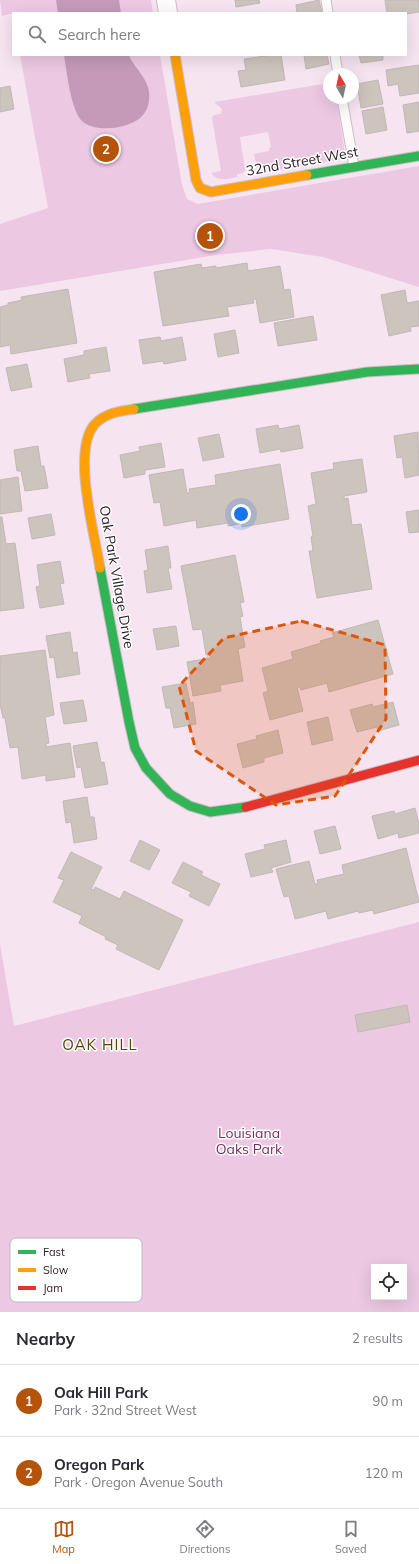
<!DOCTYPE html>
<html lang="en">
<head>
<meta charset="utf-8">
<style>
  body { margin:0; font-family:Mulish,sans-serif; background:#f2f2f3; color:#2b2b33 }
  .controls { position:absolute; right:12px; bottom:12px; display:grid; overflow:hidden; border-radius:0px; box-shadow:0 4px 16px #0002 }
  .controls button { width:36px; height:36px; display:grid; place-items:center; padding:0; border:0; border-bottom:1px solid #e1e1e2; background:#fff; color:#2b2b33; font:20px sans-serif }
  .compass { position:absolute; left:323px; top:68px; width:36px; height:36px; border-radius:50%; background:#fff; box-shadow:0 4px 16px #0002; rotate:351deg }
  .you { position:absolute; left:241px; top:514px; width:14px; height:14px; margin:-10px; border:3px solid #fff; border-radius:50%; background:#1a73e8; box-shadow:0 0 0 6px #1a73e833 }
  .badge { display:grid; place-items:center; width:26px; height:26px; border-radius:50%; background:#b45309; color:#fff; font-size:13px; font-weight:700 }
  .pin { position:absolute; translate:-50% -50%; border:2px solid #fff; box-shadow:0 1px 4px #0006 }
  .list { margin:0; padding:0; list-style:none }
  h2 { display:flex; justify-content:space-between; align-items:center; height:52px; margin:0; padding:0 16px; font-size:17px }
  h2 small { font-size:13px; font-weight:400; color:#7c7c81 }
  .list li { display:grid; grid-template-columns:26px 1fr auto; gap:12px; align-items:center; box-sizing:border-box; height:72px; padding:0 16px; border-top:1px solid #e1e1e2 }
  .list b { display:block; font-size:15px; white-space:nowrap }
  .list p { margin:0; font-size:13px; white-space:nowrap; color:#7c7c81 }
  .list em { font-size:13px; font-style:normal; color:#7c7c81 }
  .icon { flex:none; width:22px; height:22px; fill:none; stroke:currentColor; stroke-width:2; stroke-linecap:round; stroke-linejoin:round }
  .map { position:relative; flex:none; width:419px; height:1312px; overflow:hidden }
  .search { position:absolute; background:#fff; box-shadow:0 4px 16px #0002; left:12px; right:12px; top:12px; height:44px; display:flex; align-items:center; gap:10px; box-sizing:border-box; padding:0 14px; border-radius:0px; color:#7c7c81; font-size:15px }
  .sheet { height:196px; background:#fff }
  nav { display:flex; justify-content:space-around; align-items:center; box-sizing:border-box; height:56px; border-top:1px solid #e1e1e2; background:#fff; font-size:11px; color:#7c7c81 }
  nav a { display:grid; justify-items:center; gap:2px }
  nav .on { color:#b45309 }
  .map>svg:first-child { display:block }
  .green { fill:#ecc8e2; fill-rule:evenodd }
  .water { fill:#c49ab8 }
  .building { fill:#cdc4bd; stroke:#c1b8b7 }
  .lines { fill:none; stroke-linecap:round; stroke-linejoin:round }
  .lane-casing { stroke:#ccbec8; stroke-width:11 }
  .street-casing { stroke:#ccbec8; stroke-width:20 }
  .fast-casing { stroke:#ccbec8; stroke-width:11 }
  .slow-casing { stroke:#ccbec8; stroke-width:11 }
  .jam-casing { stroke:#ccbec8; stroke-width:11 }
  .lane { stroke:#fefbfd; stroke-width:9 }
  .street { stroke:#fefbfd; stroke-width:18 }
  .fast { stroke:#30b455; stroke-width:9 }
  .slow { stroke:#ff9f0a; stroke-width:9 }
  .jam { stroke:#e5322d; stroke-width:9 }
  .marked { fill:#de560d; fill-opacity:0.2; stroke:#de560d; stroke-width:3; stroke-dasharray:8 5; stroke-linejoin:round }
  .labels { text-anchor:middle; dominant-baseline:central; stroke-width:3; stroke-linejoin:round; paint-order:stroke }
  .street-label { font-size:14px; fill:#281c25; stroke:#fff }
  .park-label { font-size:14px; fill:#713063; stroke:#fff }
  .neighbourhood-label { font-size:15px; letter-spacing:1px; fill:#4c4704; stroke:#fff }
  .key { fill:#fff; stroke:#bebbbe; stroke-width:1 }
  .key-label { font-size:11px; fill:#281c25 }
</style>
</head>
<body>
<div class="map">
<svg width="419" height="1312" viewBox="0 0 419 1312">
  <rect width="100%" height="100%" fill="#f6e4f0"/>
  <path class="green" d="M0,0h151l2,13h-140l-11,3z
    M20,55h140l22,130 5,14 11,5 221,-38v121l-96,-30 -52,-8 -55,6 -216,36v-67l48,-16z
    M329,83v15h8l8,58 -1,3 -86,14 -4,-19 15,-3v-3l2,-1 -3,-15 -28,5 5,33 -2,3 -6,1v3c-10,2 -19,5 -26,-4l10,-2 -9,-53 2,-3 7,-1 1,-5 -8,-7z
    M419,922v390h-419v-368l14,82zM374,1267h30v30h-30z"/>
  <path class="water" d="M56,0h63l2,13h-63z
    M64,55h65c4,12 18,21 20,37 1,8 -1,17 -6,23 -11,14 -50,19 -62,5 -11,-14 -14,-48 -17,-65z"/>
  <path class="building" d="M235,0h24l1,3 -24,4z
    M319,0l3,13h-25l-1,-8z
    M385,0h34v12l-13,2 -19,-1z
    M272,55h9l4,25 -44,7 -3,-16 8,-1 -2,-11z
    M304,55h23l2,9 -23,5z
    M359,55h24v5l-22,3z
    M419,65v28l-19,3 -2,-12 -10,2 -2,-16z
    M378,80l5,24 -22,4 -4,-24z
    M10,86l4,23 -14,3v-24z
    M419,102v29l-12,2 -4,-28z
    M383,107l4,23 -21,4 -4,-23z
    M247,263l1,8 32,-5 4,24 6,-1 4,28 -34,6 -4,-24h-3l1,4 -27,4 2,9 -66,10 -9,-54 47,-8 1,4 14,-2v2z
    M68,289l9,54 -66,11 -1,-9 -10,2v-40l8,-2v-2l14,-3 -1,-3z
    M405,290l2,13 12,-2v25l-9,1 1,4 -22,5 -8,-41z
    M313,316l4,24 -39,6 -4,-23z
    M235,330l4,23 -21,4 -4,-23z
    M160,337l1,4 21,-4 4,23 -22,4 -1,-3 -20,3 -4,-24z
    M106,347l4,24 -21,3 1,4 -22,4 -4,-23 20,-4v-4z
    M27,364l5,23 -21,4 -5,-23z
    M278,425l1,4 20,-4 4,23 -22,4 -1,-3 -20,4 -4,-24z
    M418,432l1,43 -14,3 -3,-21 -5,1 -3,-22z
    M219,434l5,23 -21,4 -5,-23z
    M161,443l4,24 -20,3v4l-21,4 -4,-23 20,-4 -1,-4z
    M38,446l3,20h3l4,22 -23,3 -4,-20h-4l-3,-21z
    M362,459l5,33 -23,4v3l4,-1 4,27 9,-1 11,65 -55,9 -8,-47h4l-2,-14 2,-1 -5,-30 8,-2 -5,-31 23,-4 -1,-6z
    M280,464l9,55 -47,8v-4l-14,3v-3l-31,5 -1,-8 -32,6 -4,-24 -6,1 -5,-28 34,-6 4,24h3l-1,-4 27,-4 -1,-10z
    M18,477l4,34 -22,3v-34z
    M419,510v22l-10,1 -3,-21z
    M51,514l4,21 -23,4 -4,-21z
    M0,517h2l4,27 9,-1 9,65 -24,3z
    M168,546l3,22h-3l4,21 -25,4 -3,-22 4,-1 -3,-20z
    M235,555l9,47 -4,1 3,13 -3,1 5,30 -7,2 5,32 -23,4 1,6 -28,5 -6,-34 24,-4 -1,-3h-4l-4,-26 -9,1 -12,-64z
    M60,561l4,22 -4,1 4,20 -24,4 -4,-21 4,-1 -3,-21z
    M378,620l15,54 -64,18 -2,-9 -26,7 -1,-3h-3l6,24 -33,9 -7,-27 5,-2 -6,-23 31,-9 -2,-7 30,-9 -1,-2 14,-4 -2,-4z
    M176,626l3,20 -22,4 -4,-21z
    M70,632l3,21 4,-1 3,22 -23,4 -3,-21 -4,1 -4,-22z
    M45,650l9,65 -9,2 4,26 -3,1v3l24,-4 5,34 -29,4v-6l-24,4 -4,-32 -8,1 -5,-30h-2l-3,-14v-48z
    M186,683l4,20 3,-1 3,22 -22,4 -4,-20h-4l-4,-21z
    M83,700l4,21 -23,3 -4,-21z
    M393,702l6,23 -21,6 -1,-4 -20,5 -7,-22 22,-6 1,3z
    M328,717l5,23 -21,5 -5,-23z
    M278,730l5,23 -19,5v4l-21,6 -6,-24 20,-5 -1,-3z
    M97,742l4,21 3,-1 4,22 -23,4 -4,-21 -4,1 -4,-22z
    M87,797l3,20h4l3,22 -23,4 -3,-21 -5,1 -3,-22z
    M415,808l4,16v9l-20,5 -1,-5 -20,6 -6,-23 22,-5 1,3z
    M335,826l6,23 -21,5 -6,-23z
    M140,840l20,10 -11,20 -19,-9z
    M286,840l5,22 -20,6 2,4 -22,5 -6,-23 20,-5 -1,-4z
    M406,848l13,54 -45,12 -1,-4 -14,3 -1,-2 -30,8 -2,-8 -31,8 -6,-23 -5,1 -8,-28 33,-8 6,23h3l-1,-4 27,-6 -2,-9z
    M71,852l31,15 -11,22 3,1 1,-3 25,12 4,-8 59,29 -24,50 -43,-21 2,-4 -13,-6 1,-2 -27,-14 3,-7 -29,-14 11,-22 -6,-2z
    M183,862l20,10 -2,3 19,9 -11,22 -20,-10 2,-4 -19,-9z
    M407,1005l3,17 -52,10 -3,-17z"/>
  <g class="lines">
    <defs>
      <path id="lane" d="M326,0l2,13
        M335,55l3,19
        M342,98l12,68"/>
      <path id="street" d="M166,0l2,13"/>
      <path id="fast" d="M307,175l112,-19
        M134,409l233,-37 52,-3
        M100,568l29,154 6,26 11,20 24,26 20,12 20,6 36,-5"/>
      <path id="slow" d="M175,55l21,125 4,8 11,4 96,-17
        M100,568c-5,-33 -29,-118 -5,-144 10,-11 25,-13 39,-15"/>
      <path id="jam" d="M246,807l173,-47"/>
    </defs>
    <use href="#lane" class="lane-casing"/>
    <use href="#street" class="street-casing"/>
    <use href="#fast" class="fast-casing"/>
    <use href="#slow" class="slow-casing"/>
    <use href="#jam" class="jam-casing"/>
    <use href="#lane" class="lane"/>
    <use href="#street" class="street"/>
    <use href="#fast" class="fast"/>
    <use href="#slow" class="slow"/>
    <use href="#jam" class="jam"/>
  </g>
  <path class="marked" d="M301,621l84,24 1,74 -51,77 -59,9 -80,-54 -17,-65 45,-48z"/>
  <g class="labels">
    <g class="street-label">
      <text transform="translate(302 161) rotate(-10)">32nd Street West</text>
      <text transform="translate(117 577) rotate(80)">Oak Park Village Drive</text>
    </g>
    <g class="park-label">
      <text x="249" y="1133">Louisiana<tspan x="249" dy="16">Oaks Park</tspan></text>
    </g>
    <g class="neighbourhood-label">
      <text x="100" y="1044">OAK HILL</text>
    </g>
  </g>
  <rect x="10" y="1238" width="132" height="64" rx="6" class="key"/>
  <rect x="18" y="1250" width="18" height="4" fill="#30b455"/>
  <rect x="18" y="1268" width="18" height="4" fill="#ff9f0a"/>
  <rect x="18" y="1286" width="18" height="4" fill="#e5322d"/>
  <g class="key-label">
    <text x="43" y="1256">Fast</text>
    <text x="43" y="1274">Slow</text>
    <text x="43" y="1292">Jam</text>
  </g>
</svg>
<div class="controls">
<button><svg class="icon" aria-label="locate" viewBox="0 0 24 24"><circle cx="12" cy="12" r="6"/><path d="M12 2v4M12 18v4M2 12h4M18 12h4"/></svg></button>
</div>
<svg class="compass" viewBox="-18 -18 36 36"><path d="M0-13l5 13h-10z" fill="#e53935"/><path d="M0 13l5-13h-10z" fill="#7c7c81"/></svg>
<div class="you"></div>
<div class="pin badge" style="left:210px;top:236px">1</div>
<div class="pin badge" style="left:106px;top:149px">2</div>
<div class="search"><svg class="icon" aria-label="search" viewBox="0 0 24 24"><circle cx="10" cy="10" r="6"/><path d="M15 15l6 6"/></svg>Search here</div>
</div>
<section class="sheet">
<h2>Nearby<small>2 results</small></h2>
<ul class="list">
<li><span class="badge">1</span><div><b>Oak Hill Park</b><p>Park · 32nd Street West</p></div><em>90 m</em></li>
<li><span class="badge">2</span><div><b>Oregon Park</b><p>Park · Oregon Avenue South</p></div><em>120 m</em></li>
</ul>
</section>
<nav>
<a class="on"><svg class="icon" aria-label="map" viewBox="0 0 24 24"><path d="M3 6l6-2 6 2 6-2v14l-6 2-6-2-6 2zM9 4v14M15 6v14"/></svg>Map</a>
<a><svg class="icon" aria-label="directions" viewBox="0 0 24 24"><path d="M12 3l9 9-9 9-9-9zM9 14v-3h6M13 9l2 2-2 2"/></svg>Directions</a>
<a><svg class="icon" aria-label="saved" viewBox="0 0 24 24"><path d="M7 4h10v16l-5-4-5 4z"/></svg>Saved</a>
</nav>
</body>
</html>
